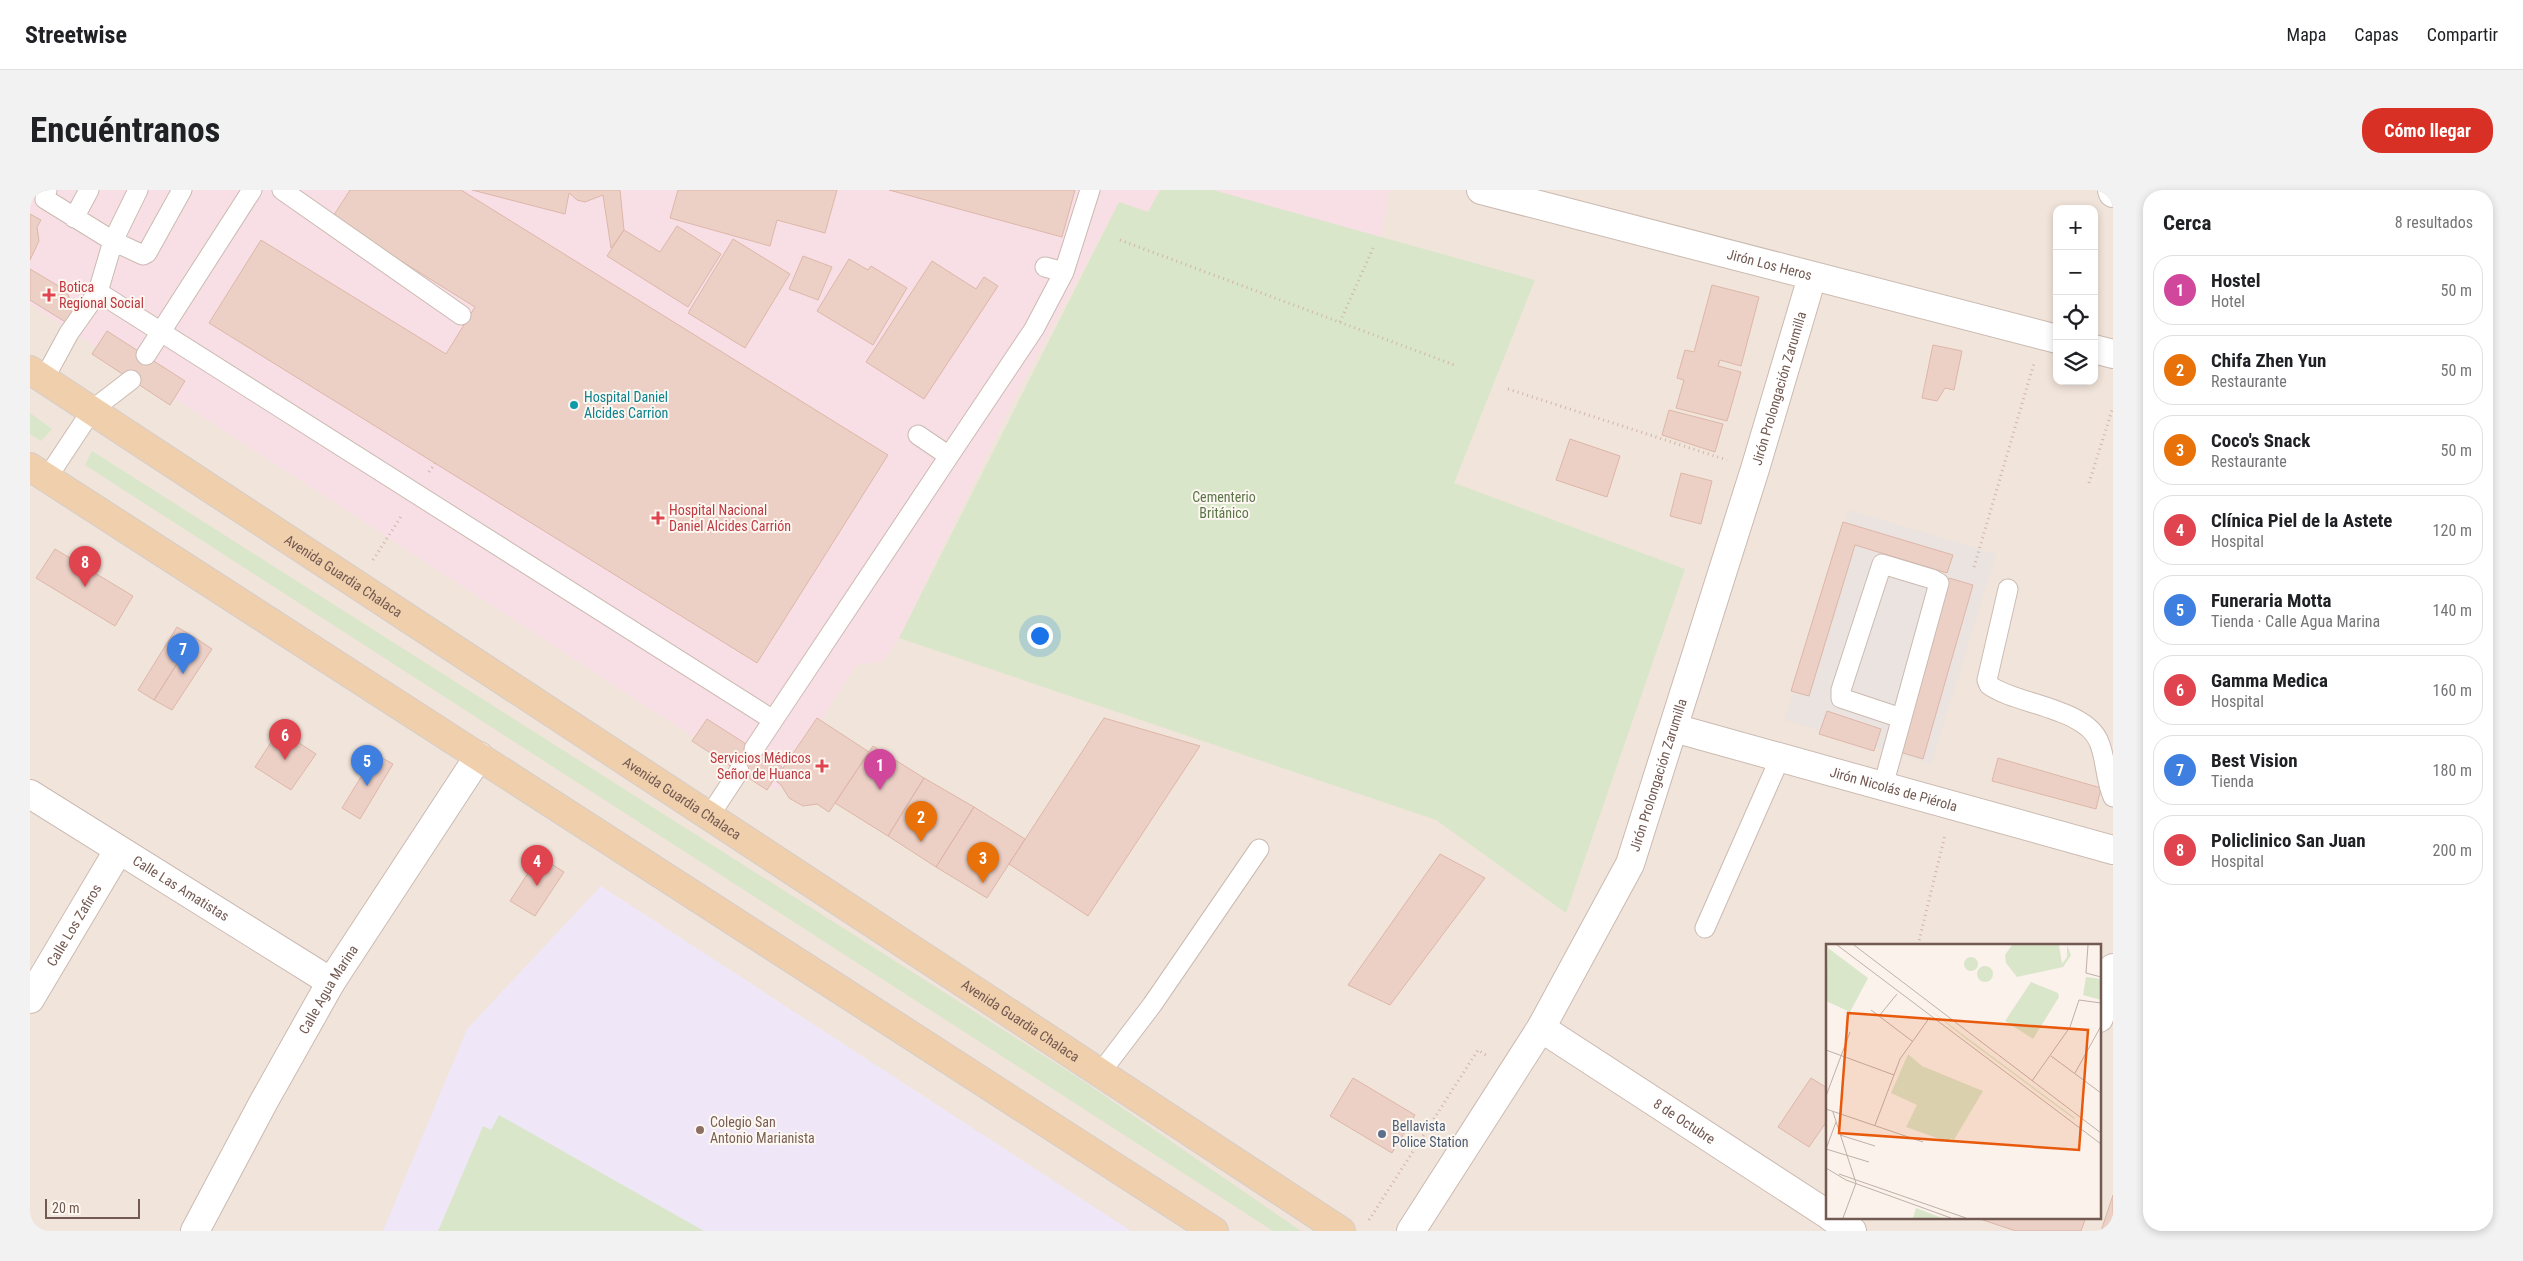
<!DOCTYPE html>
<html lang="es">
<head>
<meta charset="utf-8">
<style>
  body { margin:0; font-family:"Roboto Condensed",sans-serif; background:#f2f2f2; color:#202124 }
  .controls { position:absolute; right:15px; top:15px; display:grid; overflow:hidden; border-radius:10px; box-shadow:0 2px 8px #0003 }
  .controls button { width:45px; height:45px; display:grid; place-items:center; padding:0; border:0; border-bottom:1px solid #e0e0e0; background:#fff; color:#202124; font:25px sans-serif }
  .scale { position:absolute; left:15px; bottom:12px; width:95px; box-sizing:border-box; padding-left:5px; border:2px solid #725951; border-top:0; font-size:14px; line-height:18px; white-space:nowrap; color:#725951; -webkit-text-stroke:4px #fdf7f1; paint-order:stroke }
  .you { position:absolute; left:1009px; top:445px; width:18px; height:18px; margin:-12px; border:4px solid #fff; border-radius:50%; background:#1a73e8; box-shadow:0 0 0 8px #1a73e833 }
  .badge { display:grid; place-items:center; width:32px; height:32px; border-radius:50%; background:#d93025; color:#fff; font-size:16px; font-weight:700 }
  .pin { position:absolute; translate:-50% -41px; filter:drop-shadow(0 1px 2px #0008) }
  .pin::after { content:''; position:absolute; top:26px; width:18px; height:15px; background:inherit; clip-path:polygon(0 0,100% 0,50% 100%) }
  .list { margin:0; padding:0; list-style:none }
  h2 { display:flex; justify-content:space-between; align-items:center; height:65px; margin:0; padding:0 20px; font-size:21px }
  h2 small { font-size:16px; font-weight:400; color:#757577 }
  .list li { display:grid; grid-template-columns:32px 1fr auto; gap:15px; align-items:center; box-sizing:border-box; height:70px; margin:0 10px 10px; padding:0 10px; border:1px solid #e0e0e0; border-radius:20px }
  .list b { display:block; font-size:19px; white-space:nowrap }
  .list p { margin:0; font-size:16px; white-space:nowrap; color:#757577 }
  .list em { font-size:16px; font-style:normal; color:#757577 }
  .icon { flex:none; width:28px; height:28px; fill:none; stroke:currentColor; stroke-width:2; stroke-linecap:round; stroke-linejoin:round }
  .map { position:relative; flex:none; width:2083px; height:1041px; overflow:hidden; border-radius:20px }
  header { display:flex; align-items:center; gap:30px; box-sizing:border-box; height:70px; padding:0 25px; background:#fff; border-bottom:1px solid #e0e0e0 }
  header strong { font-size:24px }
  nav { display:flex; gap:28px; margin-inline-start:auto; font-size:18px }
  .intro { display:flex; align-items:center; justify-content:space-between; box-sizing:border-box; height:120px; padding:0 30px }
  h1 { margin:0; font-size:35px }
  .button { padding:12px 22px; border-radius:20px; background:#d93025; color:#fff; font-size:18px; font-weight:700 }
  main { display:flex; gap:30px; padding:0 30px }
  aside { flex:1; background:#fff; border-radius:20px; box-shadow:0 2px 8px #0003 }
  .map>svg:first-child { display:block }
  .residential { fill:#f1e4da; fill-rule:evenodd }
  .industrial { fill:#eae3e0 }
  .education { fill:#efe7f7 }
  .medical { fill:#f7dfe5 }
  .green { fill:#d9e6ca }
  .building { fill:#ecd0c6; stroke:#ddb6a8 }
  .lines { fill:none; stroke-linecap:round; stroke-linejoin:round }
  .lane-casing { stroke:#cbbab1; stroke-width:21 }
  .street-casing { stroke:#cbbab1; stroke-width:30 }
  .primary-casing { stroke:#d5cdcb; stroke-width:30 }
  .path { stroke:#d1b4a8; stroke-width:3; stroke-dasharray:1 4; stroke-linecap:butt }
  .lane { stroke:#fff; stroke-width:19 }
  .street { stroke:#fff; stroke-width:28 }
  .primary { stroke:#f0cfac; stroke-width:28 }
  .health-dot { fill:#e0444e; stroke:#fdf7f1; stroke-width:2 }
  .culture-dot { fill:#0f9aa8; stroke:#fdf7f1; stroke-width:2 }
  .education-dot { fill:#8d6e63; stroke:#fdf7f1; stroke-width:2 }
  .service-dot { fill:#5c6f8a; stroke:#fdf7f1; stroke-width:2 }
  .labels { text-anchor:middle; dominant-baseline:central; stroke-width:4; stroke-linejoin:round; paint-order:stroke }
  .street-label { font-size:14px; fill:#725951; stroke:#fdf7f1 }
  .health-label { font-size:14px; fill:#be3a42; stroke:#fdf7f1; text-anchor:start }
  .culture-label { font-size:14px; fill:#0d838f; stroke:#fdf7f1; text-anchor:start }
  .park-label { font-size:14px; fill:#5c764a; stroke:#fdf7f1 }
  .education-label { font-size:14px; fill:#785e54; stroke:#fdf7f1; text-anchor:start }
  .service-label { font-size:14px; fill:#4e5e75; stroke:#fdf7f1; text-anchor:start }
  .inset-road { fill:none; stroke:#c0b0a8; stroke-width:1 }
  .view { fill:#e8590c; fill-opacity:0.15; stroke:#e8590c; stroke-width:2.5 }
  .inset-edge { fill:none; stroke:#725951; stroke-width:2.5 }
</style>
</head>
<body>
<header>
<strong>Streetwise</strong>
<nav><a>Mapa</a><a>Capas</a><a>Compartir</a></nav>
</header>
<div class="intro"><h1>Encuéntranos</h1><a class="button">Cómo llegar</a></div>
<main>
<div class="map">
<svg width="2083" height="1041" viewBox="0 0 2083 1041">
  <rect width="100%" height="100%" fill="#faf2eb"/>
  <path class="residential" d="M0,0h2083v1041h-2083zM2027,19h37v172h-37zM1797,755h272v272h-272z"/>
  <path class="industrial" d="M1819,320l147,44 -65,210 -146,-44z"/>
  <path class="education" d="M571,696l530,345h-748l84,-202z"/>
  <path class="medical" d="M0,0h1130l-12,22 -29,-10 -101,189 -119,247 -16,24 -27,3 -80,126 -746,-487z
    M1183,0h176l-8,47z"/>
  <path class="green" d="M1130,0h53l322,90 -81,203 231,86 -119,344 -130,-93 -537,-182 220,-436 29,10z
    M0,223l22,16 -11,12 -11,-7z
    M62,261l987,627 222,153h-28l-1188,-766z
    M469,925l205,116h-266l45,-105 8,4z"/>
  <path class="building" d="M320,0h111l427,265 -131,208 -548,-340 52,-83 185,114 29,-47 -143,-89z
    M442,0h148l4,40 -13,18 -8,-53 -18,7 -8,-2 -8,-7 -4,21z
    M648,0h159l-12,43 -48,-13 -7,26 -100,-28z
    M859,0h186l-13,47z
    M0,24l11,6 -4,7 2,14 -9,19z
    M647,36l44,28 -33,53 -81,-51 17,-26 36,22z
    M703,49l57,35 -45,74 -57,-35z
    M773,66l29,11 -14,33 -29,-11z
    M819,69l19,11 3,-4 36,22 -34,57 -56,-34z
    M902,71l44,28 8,-12 14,9 -74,113 -58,-37z
    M0,79l37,22 7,21 -7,11 -37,-23z
    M1682,95l47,12 -18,69 -21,-6 -2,6 23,6 -14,49 -51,-13 8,-28 -7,-2 8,-28 9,2z
    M77,141l78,50 -15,24 -78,-51z
    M1903,155l29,6 -8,39 -9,-2 -8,13 -15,-3z
    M1639,220l54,14 -8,28 -53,-17z
    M1540,249l50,17 -13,41 -51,-17z
    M1651,283l31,8 -11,43 -31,-8z
    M1813,332l110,33 -6,18 -92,-28 -46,151 -18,-5z
    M25,359l78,47 -18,30 -79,-48z
    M1919,388l24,7 -50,174 -23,-7z
    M147,437l17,10 -40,63 -16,-10z
    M164,447l18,12 -40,61 -18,-10z
    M1797,521l54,18 -7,22 -55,-17z
    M787,528l52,34 -40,60 -12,-8 -14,2 -14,-8 -8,-13 -6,-5z
    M1074,528l96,28 -112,170 -79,-52z
    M677,529l75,48 -15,23 -75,-49z
    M249,540l37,24 -25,36 -36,-23z
    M843,556l51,32 -36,58 -53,-33z
    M345,564l18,10 -33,55 -18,-11z
    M1968,568l103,30 -5,21 -104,-28z
    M894,588l50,29 -38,60 -48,-31z
    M944,617l51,32 -38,59 -51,-31z
    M1410,664l45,24 -95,127 -42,-20z
    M509,666l25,16 -29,44 -25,-15z
    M1323,888l62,37 -23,38 -62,-37z
    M1781,888l16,10v33l-18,26 -31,-20z
    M2083,1005v36h-12z
    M1944,1027h112l-5,14h-65z"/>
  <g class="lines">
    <defs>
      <path id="lane" d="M17,0l-2,9 68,42 30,14 4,-2 35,-63
        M252,0l179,125
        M44,28l15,-28
        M1015,77l19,5
        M68,102l675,428
        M116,165l106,-165
        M14,189l25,-46 29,-41 15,-51 25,-51
        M919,266l85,-127 30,-57 26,-82
        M17,288l45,-68 39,-30
        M1978,399l-21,91 2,5c25,19 97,23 110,57 7,16 6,37 14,55
        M724,559l195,-293 -31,-21
        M1853,596l56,-203 -7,-4 -50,-15 -41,126v8l60,20
        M680,625l29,-44
        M1675,738l75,-170
        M1071,882l51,-67 107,-156"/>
      <g id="street">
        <path id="s1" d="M1451,0l576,149"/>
        <path d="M2082,0l1,3"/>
        <path d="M2064,159l19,5"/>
        <path id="s2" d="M1644,538l439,122"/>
        <path id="s3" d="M0,604l301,188"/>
        <path id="s4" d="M0,809l88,-148"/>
        <path d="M2069,828l14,-50"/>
        <path id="s5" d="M1511,838l286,186"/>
        <path d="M1801,1027l21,14"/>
        <path id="s6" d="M165,1041l68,-128 68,-121 148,-226"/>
        <path id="s7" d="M1381,1041l130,-203 89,-164 125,-395 57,-192"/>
      </g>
      <g id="primary">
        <path id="s8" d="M0,180l1311,861"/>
        <path d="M0,277l1184,764"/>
      </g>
    </defs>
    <use href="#lane" class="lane-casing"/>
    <use href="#street" class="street-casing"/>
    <use href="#primary" class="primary-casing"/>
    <path class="path" d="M1090,50l337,126
      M1310,132l34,-76
      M1478,199l219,71
      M399,282l6,-9
      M2059,293l24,-76
      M343,370l29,-45
      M1944,377l60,-204
      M1888,755l27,-110
      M1339,1030l109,-170 11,7"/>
    <use href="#lane" class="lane"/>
    <use href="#street" class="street"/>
    <use href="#primary" class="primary"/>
  </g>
  <g class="health-dot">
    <path d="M16.5 97.5h5v5h5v5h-5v5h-5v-5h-5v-5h5z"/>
    <path d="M625.5 320.5h5v5h5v5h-5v5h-5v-5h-5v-5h5z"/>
    <path d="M789.5 568.5h5v5h5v5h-5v5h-5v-5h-5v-5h5z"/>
  </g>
  <circle class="culture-dot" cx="544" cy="215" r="5"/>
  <circle class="education-dot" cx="670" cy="940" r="5"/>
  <circle class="service-dot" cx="1352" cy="944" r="5"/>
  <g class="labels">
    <g class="street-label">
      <text stroke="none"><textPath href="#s1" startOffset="298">Jirón Los Heros</textPath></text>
      <text stroke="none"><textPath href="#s7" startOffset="926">Jirón Prolongación Zarumilla</textPath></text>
      <text stroke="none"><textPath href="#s8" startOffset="375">Avenida Guardia Chalaca</textPath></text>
      <text stroke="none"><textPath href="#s7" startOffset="521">Jirón Prolongación Zarumilla</textPath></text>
      <text stroke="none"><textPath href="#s2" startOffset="228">Jirón Nicolás de Piérola</textPath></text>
      <text stroke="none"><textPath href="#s8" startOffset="780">Avenida Guardia Chalaca</textPath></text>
      <text stroke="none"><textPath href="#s3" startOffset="178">Calle Las Amatistas</textPath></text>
      <text stroke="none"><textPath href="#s4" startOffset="86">Calle Los Zafiros</textPath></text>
      <text stroke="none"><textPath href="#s6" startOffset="276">Calle Agua Marina</textPath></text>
      <text stroke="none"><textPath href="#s8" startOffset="1185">Avenida Guardia Chalaca</textPath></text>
      <text stroke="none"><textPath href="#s5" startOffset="171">8 de Octubre</textPath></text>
    </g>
    <g class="health-label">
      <text x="29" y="97">Botica<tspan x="29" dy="16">Regional Social</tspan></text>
      <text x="639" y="320">Hospital Nacional<tspan x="639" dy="16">Daniel Alcides Carrión</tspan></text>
      <text x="781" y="568" text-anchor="end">Servicios Médicos<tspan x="781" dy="16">Señor de Huanca</tspan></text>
    </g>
    <g class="culture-label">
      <text x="554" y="207">Hospital Daniel<tspan x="554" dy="16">Alcides Carrion</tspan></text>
    </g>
    <g class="park-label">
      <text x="1194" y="307">Cementerio<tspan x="1194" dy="16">Británico</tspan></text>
    </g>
    <g class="education-label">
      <text x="680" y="932">Colegio San<tspan x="680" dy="16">Antonio Marianista</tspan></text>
    </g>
    <g class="service-label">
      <text x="1362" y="936">Bellavista<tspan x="1362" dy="16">Police Station</tspan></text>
    </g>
  </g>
  <g transform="translate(1796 754)">
    <rect width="275" height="275" fill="#faf2eb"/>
    <path d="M186,1h47l3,19 5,-7v-12l4,10 -8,12 -46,10 -11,-14 -1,-8zM2,4l40,30 -18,34 -24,-11zM138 20a7 7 0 1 1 14 0a7 7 0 1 1-14 0ZM151 30a8 8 0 1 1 16 0a8 8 0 1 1-16 0ZM260,33l15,2v21l-18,-5zM205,38l27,11 1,4 -26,42 -28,-18zM100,63l149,111 -1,1 -108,-80zM82,110l14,12 61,25 -29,49 -3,-2 -3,4 -42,-15 11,-22 -26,-12zM90,264l26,10h-29z" fill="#d9e6ca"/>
    <path class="inset-road" d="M11,1l264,199M28,1l247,188M262,1l-2,28 15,4M45,66l41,31M53,72l18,-22M0,106l68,25M225,112l50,37M249,129l26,-47M206,137l38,-54 9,-27 22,3M0,152l24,-64M0,165l97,33M7,168l23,71 -13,35M49,181l25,-66 30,-42M14,191l35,11M0,205l43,13M0,205l10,-27M0,224l20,12 105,38M13,230l127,44"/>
    <path class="view" d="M22,69l240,17 -9,120 -240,-17z"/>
    <rect width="275" height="275" class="inset-edge"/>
  </g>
</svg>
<div class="controls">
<button>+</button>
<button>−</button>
<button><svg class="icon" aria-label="locate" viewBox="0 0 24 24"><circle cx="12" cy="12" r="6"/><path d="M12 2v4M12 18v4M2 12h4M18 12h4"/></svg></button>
<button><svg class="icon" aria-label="layers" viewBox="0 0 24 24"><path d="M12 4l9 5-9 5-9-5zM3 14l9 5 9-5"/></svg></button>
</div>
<div class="scale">20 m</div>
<div class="you"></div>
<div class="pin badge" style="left:850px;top:600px;background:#d1479c">1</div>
<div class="pin badge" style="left:891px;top:652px;background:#e8710a">2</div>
<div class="pin badge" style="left:953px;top:693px;background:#e8710a">3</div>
<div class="pin badge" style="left:507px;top:696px;background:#e0444e">4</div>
<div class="pin badge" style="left:337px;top:596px;background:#3f7fe0">5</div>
<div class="pin badge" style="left:255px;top:570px;background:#e0444e">6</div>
<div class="pin badge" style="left:153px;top:484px;background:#3f7fe0">7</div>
<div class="pin badge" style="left:55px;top:397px;background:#e0444e">8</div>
</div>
<aside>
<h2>Cerca<small>8 resultados</small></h2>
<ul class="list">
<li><span class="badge" style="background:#d1479c">1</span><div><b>Hostel</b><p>Hotel</p></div><em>50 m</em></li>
<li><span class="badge" style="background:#e8710a">2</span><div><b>Chifa Zhen Yun</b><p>Restaurante</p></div><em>50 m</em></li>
<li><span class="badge" style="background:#e8710a">3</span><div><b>Coco's Snack</b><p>Restaurante</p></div><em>50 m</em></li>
<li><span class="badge" style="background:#e0444e">4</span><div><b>Clínica Piel de la Astete</b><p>Hospital</p></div><em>120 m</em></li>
<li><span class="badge" style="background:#3f7fe0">5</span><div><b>Funeraria Motta</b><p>Tienda · Calle Agua Marina</p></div><em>140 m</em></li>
<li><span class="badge" style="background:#e0444e">6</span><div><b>Gamma Medica</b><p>Hospital</p></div><em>160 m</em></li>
<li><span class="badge" style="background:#3f7fe0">7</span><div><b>Best Vision</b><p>Tienda</p></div><em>180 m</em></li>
<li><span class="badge" style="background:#e0444e">8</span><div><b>Policlinico San Juan</b><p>Hospital</p></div><em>200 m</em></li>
</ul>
</aside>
</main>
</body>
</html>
